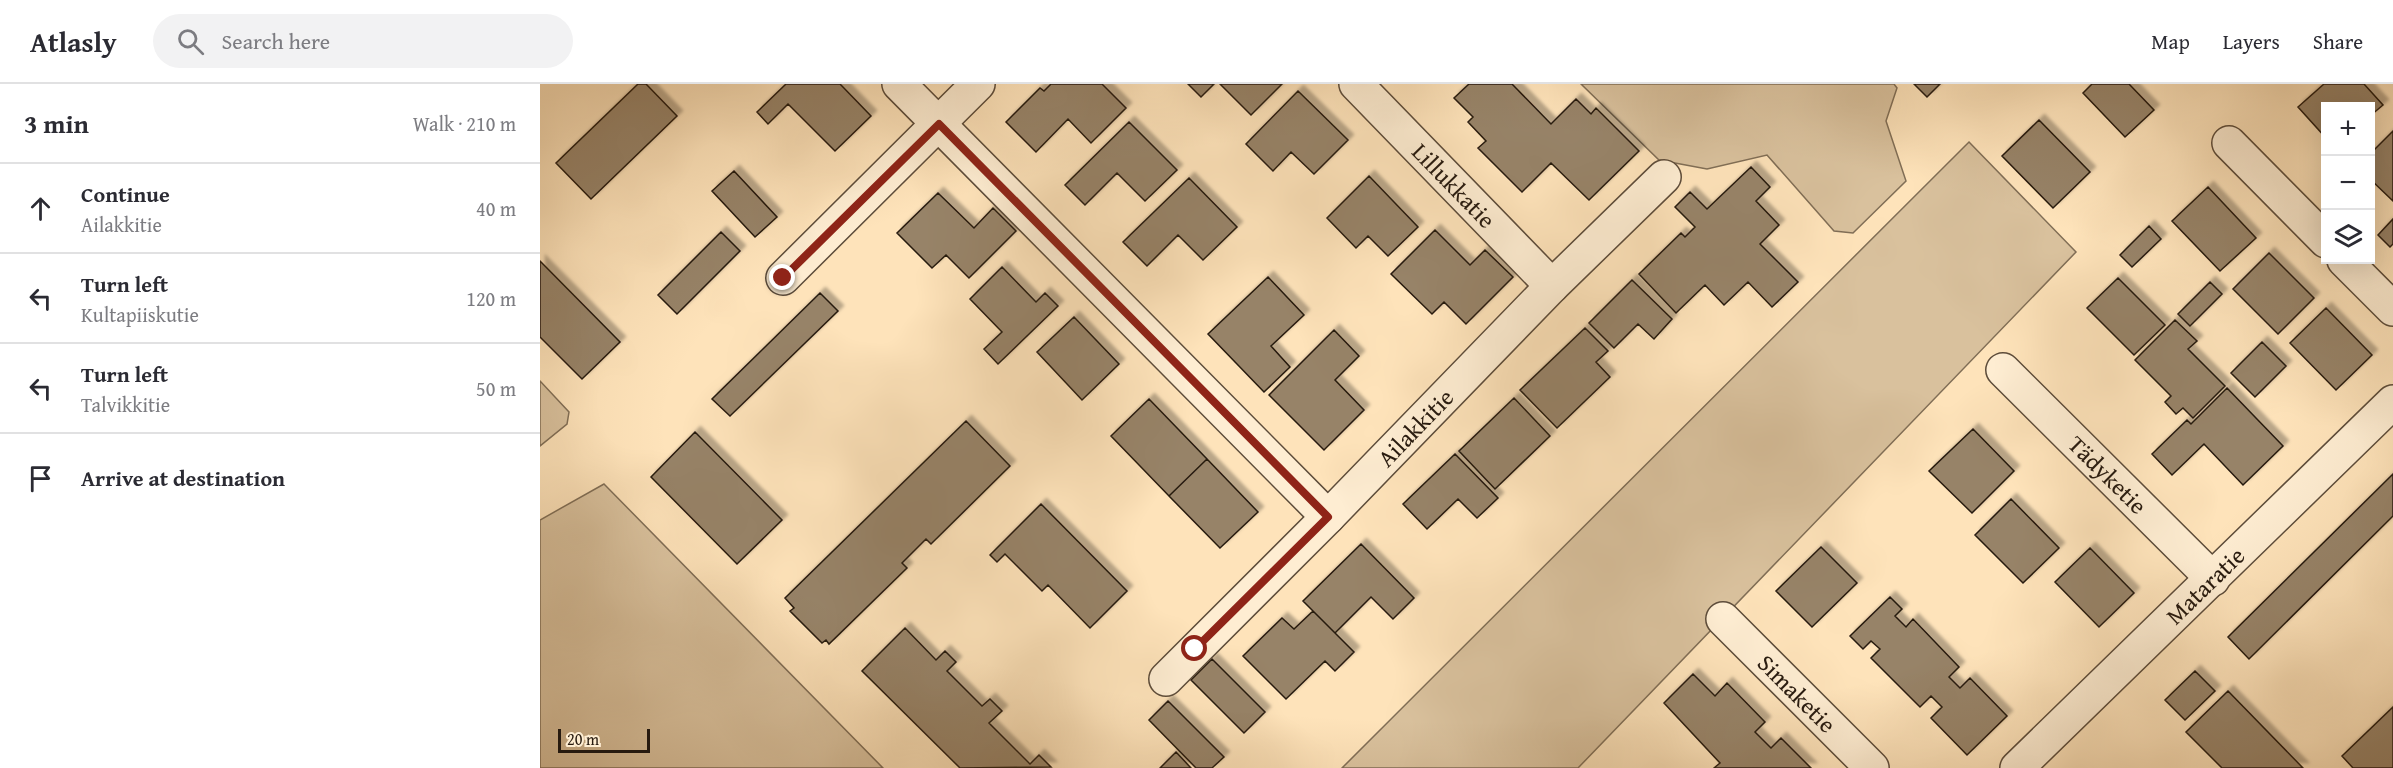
<!DOCTYPE html>
<html lang="en">
<head>
<meta charset="utf-8">
<style>
  body { margin:0; font-family:"Gentium Book Plus",serif; background:#f2f2f3; color:#2b2b33 }
  .controls { position:absolute; right:18px; top:18px; display:grid; overflow:hidden; border-radius:0px; box-shadow:0 6px 24px #0002 }
  .controls button { width:54px; height:54px; display:grid; place-items:center; padding:0; border:0; border-bottom:2px solid #e1e1e2; background:#fff; color:#2b2b33; font:30px sans-serif }
  .scale { position:absolute; left:18px; bottom:15px; width:92px; box-sizing:border-box; padding-left:6px; border:3px solid #271a0f; border-top:0; font-size:16px; line-height:21px; white-space:nowrap; color:#271a0f; -webkit-text-stroke:4px #feedd2; paint-order:stroke }
  .stop { position:absolute; width:18px; height:18px; margin:-14px; border:4px solid #8f2418; border-radius:50%; background:#fff }
  .stop.end { background:#8f2418; border-color:#fff; box-shadow:0 2px 6px #0008 }
  .list { margin:0; padding:0; list-style:none }
  h2 { display:flex; justify-content:space-between; align-items:center; height:78px; margin:0; padding:0 24px; font-size:26px }
  h2 small { font-size:20px; font-weight:400; color:#7c7c81 }
  .list li { display:grid; grid-template-columns:39px 1fr auto; gap:18px; align-items:center; box-sizing:border-box; height:90px; padding:0 24px; border-top:2px solid #e1e1e2 }
  .list b { display:block; font-size:22px; white-space:nowrap }
  .list p { margin:0; font-size:20px; white-space:nowrap; color:#7c7c81 }
  .list em { font-size:20px; font-style:normal; color:#7c7c81 }
  .icon { flex:none; width:33px; height:33px; fill:none; stroke:currentColor; stroke-width:2; stroke-linecap:round; stroke-linejoin:round }
  .map { position:relative; flex:none; width:1853px; height:684px; overflow:hidden }
  header { display:flex; align-items:center; gap:36px; box-sizing:border-box; height:84px; padding:0 30px; background:#fff; border-bottom:2px solid #e1e1e2 }
  header strong { font-size:28px }
  nav { display:flex; gap:33px; margin-inline-start:auto; font-size:21px }
  .search { width:420px; height:54px; background:#f2f2f3; display:flex; align-items:center; gap:15px; box-sizing:border-box; padding:0 21px; border-radius:33px; color:#7c7c81; font-size:22px }
  main { display:flex }
  aside { flex:1; background:#fff }
  .map>svg:first-child { display:block }
  .green { fill:#d9c19d; stroke:#806e56; stroke-width:1.5 }
  .building { fill:#978368; stroke:#271a0f; stroke-width:1.5; filter:url(#shadow) }
  .lines { fill:none; stroke-linecap:round; stroke-linejoin:round }
  .minor-casing { stroke:#5d4c3a; stroke-width:36 }
  .minor { stroke:#feedd2; stroke-width:33 }
  .route { stroke:#8f2418; stroke-width:8 }
  .labels { text-anchor:middle; dominant-baseline:central; stroke-width:6; stroke-linejoin:round; paint-order:stroke }
  .street-label { font-size:24px; fill:#271a0f; stroke:#feedd2 }
</style>
</head>
<body>
<header>
<strong>Atlasly</strong>
<div class="search"><svg class="icon" aria-label="search" viewBox="0 0 24 24"><circle cx="10" cy="10" r="6"/><path d="M15 15l6 6"/></svg>Search here</div>
<nav><a>Map</a><a>Layers</a><a>Share</a></nav>
</header>
<main>
<aside>
<h2>3 min<small>Walk · 210 m</small></h2>
<ul class="list">
<li><svg class="icon" aria-label="ahead" viewBox="0 0 24 24"><path d="M12 20V5M6 11l6-6 6 6"/></svg><div><b>Continue</b><p>Ailakkitie</p></div><em>40 m</em></li>
<li><svg class="icon" aria-label="left" viewBox="0 0 24 24"><path d="M17 20v-9H6M10 6l-5 5 5 5"/></svg><div><b>Turn left</b><p>Kultapiiskutie</p></div><em>120 m</em></li>
<li><svg class="icon" aria-label="left" viewBox="0 0 24 24"><path d="M17 20v-9H6M10 6l-5 5 5 5"/></svg><div><b>Turn left</b><p>Talvikkitie</p></div><em>50 m</em></li>
<li><svg class="icon" aria-label="arrive" viewBox="0 0 24 24"><path d="M6 21V4h12l-3 4 3 4H6"/></svg><div><b>Arrive at destination</b></div></li>
</ul>
</aside>
<div class="map">
<svg width="1853" height="684" viewBox="0 0 1853 684">
  <defs>
    <filter id="shadow"><feDropShadow dx="5.5" dy="-5.5" stdDeviation="1.5" flood-color="#0004"/></filter>
  </defs>
  <rect width="100%" height="100%" fill="#fee3ba"/>
  <filter id="stains"><feTurbulence type="fractalNoise" baseFrequency=".00333" numOctaves="4"/><feColorMatrix values="0 0 0 0 .2 0 0 0 0 .09 0 0 0 0 .02 0 0 0 .5 -.17"/></filter>
  <radialGradient id="worn" r=".72"><stop offset=".6" stop-color="#630" stop-opacity="0"/><stop offset="1" stop-color="#630" stop-opacity=".3"/></radialGradient>
  <path class="green" d="M1041,0h313l3,4 -11,33 20,60 -53,52 -19,-2 -67,-76 -60,14 -48,-9z
    M1429,58l107,110 -498,516h-236z
    M0,297l29,31 -2,12 -27,22z
    M64,400l279,284h-343v-248z"/>
  <path class="building" d="M98,0h8l31,32 -86,83 -35,-36z
    M246,0h54l31,32 -36,35 -47,-47 -20,20 -11,-12z
    M511,0h51l24,24 -35,35 -23,-24 -32,33 -30,-30 34,-34 4,3z
    M648,0h26l-13,13z
    M680,0h62l-31,31z
    M929,0h43l39,40 25,-25 15,15 5,-6 43,43 -50,49 -38,-37 -29,29 -44,-44 8,-7 -18,-19 5,-5 -19,-19z
    M1374,0h26l-13,13z
    M1552,0h37l25,26 -29,27 -42,-44z
    M1784,0h40l19,21 -13,11v-10h-44v32l-28,-31z
    M758,7l50,49 -34,34 -23,-22 -18,19 -27,-27z
    M1499,36l51,52 -37,36 -51,-52z
    M589,38l48,48 -32,31 -28,-28 -32,32 -20,-20z
    M1853,47v70l-23,-22v-25z
    M1211,83l19,20 -14,14 23,24 -19,19 38,38 -26,25 -24,-25 -24,23 -19,-20 -29,28 -37,-39 42,-41 4,4 10,-10 -20,-20 15,-15 17,17z
    M194,87l43,46 -22,20 -43,-46z
    M829,92l49,51 -30,29 -20,-20 -12,12 -29,-30z
    M649,94l48,49 -34,33 -25,-25 -31,31 -24,-24z
    M1668,103l48,51 -36,33 -48,-50z
    M398,109l36,35 19,-20 23,23 -47,47 -23,-23 -14,13 -35,-35z
    M1853,135v25l-3,3 -12,-12z
    M1609,142l12,13 -29,28 -12,-12z
    M895,146l35,35 15,-15 28,27 -47,47 -22,-22 -12,12 -41,-40z
    M181,148l19,19 -63,63 -19,-19z
    M1729,169l45,45 -36,36 -45,-45z
    M0,177l80,81 -38,37 -42,-42z
    M462,183l34,35 9,-9 13,13 -60,58 -14,-15 18,-17 -32,-33z
    M728,193l36,38 -33,31 19,21 -26,25 -56,-58z
    M1578,194l47,47 -31,30 -47,-47z
    M1092,196l40,39 -18,20 -16,-15 -24,24 -25,-25z
    M1670,198l12,12 -32,32 -12,-12z
    M280,209l18,18 -108,105 -18,-17z
    M1786,224l46,47 -36,35 -46,-47z
    M534,233l45,47 -37,36 -45,-48z
    M1635,236l22,21 -9,8 37,37 -32,32 -10,-10 -7,6 -11,-12 6,-6 -36,-36z
    M1045,244l23,23 -12,11 14,15 -53,51 -37,-38z
    M794,246l25,26 -24,24 29,30 -40,40 -55,-55z
    M1722,258l24,24 -31,31 -24,-24z
    M1687,304l56,58 -40,39 -39,-41 -32,31 -20,-21 35,-34 4,4z
    M974,314l36,38 -55,53 -36,-38z
    M609,315l58,60 -38,37 -58,-60z
    M426,337l44,45 -79,78 -5,-5 -24,24 5,5 -78,76 -3,-4 -4,3 -32,-32 4,-3 -9,-10z
    M1433,345l41,42 -42,42 -43,-42z
    M155,348l87,88 -45,44 -86,-87z
    M915,370l43,44 -21,20 -19,-19 -31,30 -24,-25z
    M667,375l51,53 -38,36 -51,-52z
    M1853,390v42l-144,143 -21,-22z
    M1471,415l48,49 -36,35 -48,-48z
    M501,420l86,87 -37,37 -42,-43 -6,6 -37,-37 -8,8 -7,-7z
    M821,460l53,54 -21,21 -22,-22 -36,36 -32,-32z
    M1281,463l36,36 -45,44 -36,-36z
    M1550,464l44,45 -35,34 -44,-45z
    M1350,513l12,12 -7,7 11,11 7,-8 46,48 -10,10 11,11 10,-10 37,38 -40,39 -36,-37 11,-11 -11,-11 -11,11 -49,-49 9,-9 -9,-8 -8,8 -13,-13z
    M773,527l41,41 -19,19 -10,-10 -39,38 -43,-43 39,-38 12,11z
    M365,544l31,32 9,-9 11,11 -9,9 35,35 8,-7 12,12 -13,12 41,41 9,-9 12,12 -91,1 -98,-97z
    M672,575l53,53 -21,21 -53,-53z
    M1655,587l20,20 -30,29 -20,-20z
    M1153,590l22,22 12,-13 38,39 -10,10 16,16 10,-10 30,30h-97l6,-5 -56,-60z
    M1688,607l75,77h-81l-36,-36z
    M628,617l56,56 -12,11h-16l-47,-48z
    M1853,623v61h-40l-11,-12z
    M636,668l15,16h-31z"/>
  <g class="lines">
    <defs>
      <g id="minor">
        <path d="M359,0l429,433"/>
        <path id="s1" d="M816,0l196,202"/>
        <path d="M1689,59l97,98"/>
        <path d="M1804,176l49,49"/>
        <path d="M243,194l195,-194"/>
        <path id="s2" d="M1463,286l210,209"/>
        <path id="s3" d="M1183,535l149,149"/>
        <path id="s4" d="M626,595l162,-162 224,-231 112,-109"/>
        <path id="s5" d="M1477,684l376,-366"/>
      </g>
    </defs>
    <use href="#minor" class="minor-casing"/>
    <use href="#minor" class="minor"/>
  </g>
  <g class="lines">
    <path class="route" d="M243,194l156,-154 389,393 -133,132"/>
  </g>
  <g class="labels">
    <g class="street-label">
      <text stroke="none"><textPath href="#s1" startOffset="141">Lillukkatie</textPath></text>
      <text stroke="none"><textPath href="#s4" startOffset="354">Ailakkitie</textPath></text>
      <text stroke="none"><textPath href="#s2" startOffset="148">Tädyketie</textPath></text>
      <text stroke="none"><textPath href="#s5" startOffset="262">Mataratie</textPath></text>
      <text stroke="none"><textPath href="#s3" startOffset="105">Simaketie</textPath></text>
    </g>
  </g>
  <rect width="100%" height="100%" filter="url(#stains)"/>
  <rect width="100%" height="100%" fill="url(#worn)"/>
</svg>
<div class="controls">
<button>+</button>
<button>−</button>
<button><svg class="icon" aria-label="layers" viewBox="0 0 24 24"><path d="M12 4l9 5-9 5-9-5zM3 14l9 5 9-5"/></svg></button>
</div>
<div class="scale">20 m</div>
<div class="stop" style="left:655px;top:565px"></div>
<div class="stop end" style="left:243px;top:194px"></div>
</div>
</main>
</body>
</html>
